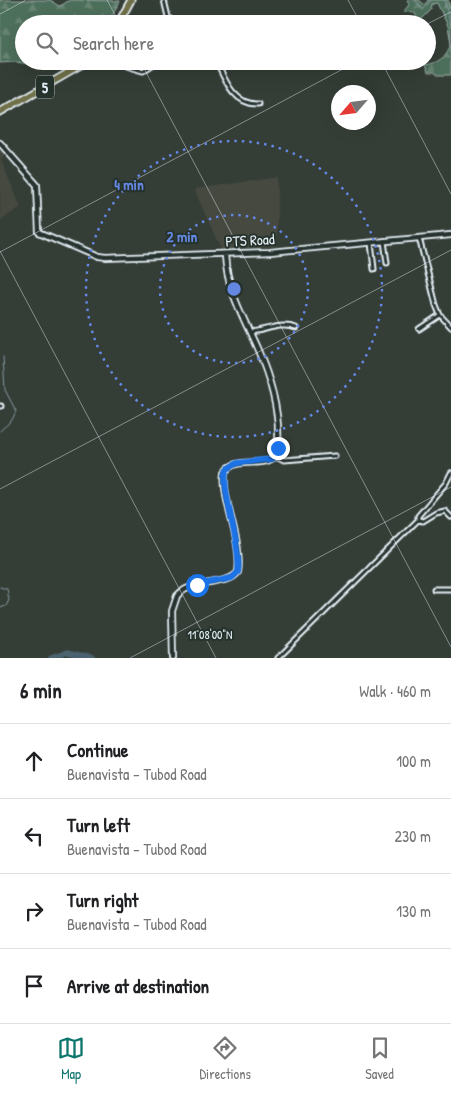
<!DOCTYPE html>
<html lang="en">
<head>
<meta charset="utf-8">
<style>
  body { margin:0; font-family:"Patrick Hand",sans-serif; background:#f6f6f6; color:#202124 }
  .compass { position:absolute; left:331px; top:85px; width:45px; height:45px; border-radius:50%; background:#fff; box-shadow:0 5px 20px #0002; rotate:242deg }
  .stop { position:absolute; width:15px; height:15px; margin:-11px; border:4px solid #1a73e8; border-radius:50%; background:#fff }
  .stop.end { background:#1a73e8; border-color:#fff; box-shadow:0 1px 5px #0008 }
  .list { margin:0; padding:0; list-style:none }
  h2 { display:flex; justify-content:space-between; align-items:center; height:65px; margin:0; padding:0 20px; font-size:21px }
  h2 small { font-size:16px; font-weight:400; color:#757577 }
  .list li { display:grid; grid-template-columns:32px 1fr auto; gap:15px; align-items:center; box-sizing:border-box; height:75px; padding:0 20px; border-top:1px solid #e0e0e0 }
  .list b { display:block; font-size:19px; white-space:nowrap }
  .list p { margin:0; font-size:16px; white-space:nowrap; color:#757577 }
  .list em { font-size:16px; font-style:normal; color:#757577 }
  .icon { flex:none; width:28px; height:28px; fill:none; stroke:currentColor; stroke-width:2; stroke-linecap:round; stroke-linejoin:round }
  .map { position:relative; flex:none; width:451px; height:658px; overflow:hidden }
  .search { position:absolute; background:#fff; box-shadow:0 5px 20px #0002; left:15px; right:15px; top:15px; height:55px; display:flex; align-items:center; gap:12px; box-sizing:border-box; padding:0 18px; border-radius:28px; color:#757577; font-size:19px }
  .sheet { height:365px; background:#fff }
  nav { display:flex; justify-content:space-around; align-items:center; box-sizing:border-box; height:70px; border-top:1px solid #e0e0e0; background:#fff; font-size:14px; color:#757577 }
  nav a { display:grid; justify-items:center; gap:2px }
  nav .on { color:#0f766e }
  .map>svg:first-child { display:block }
  .built { fill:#454940 }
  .forest { fill:url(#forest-firs); stroke:#9bb0aa }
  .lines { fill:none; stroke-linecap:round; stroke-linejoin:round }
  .stream { stroke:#8a9ca6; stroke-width:1 }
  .river { stroke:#4b636f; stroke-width:5.5 }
  .street-casing { stroke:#e8f1f8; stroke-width:7 }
  .secondary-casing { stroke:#e8f1f8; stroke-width:8 }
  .highway-casing { stroke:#e8f1f8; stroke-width:9 }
  .street { stroke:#26332d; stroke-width:3 }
  .secondary { stroke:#26332d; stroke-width:4.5 }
  .highway { stroke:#70704a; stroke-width:5.5 }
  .route { stroke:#1a73e8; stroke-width:6 }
  .ticks { fill:none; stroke:#e8f1f8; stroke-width:1; stroke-opacity:0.45 }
  .ring { fill:none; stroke:#6487e3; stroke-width:2.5; stroke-dasharray:2.5 5 }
  .labels { text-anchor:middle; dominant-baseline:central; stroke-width:4; stroke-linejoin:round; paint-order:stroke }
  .shield { fill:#26332d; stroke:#aeb8bb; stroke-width:1 }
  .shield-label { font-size:14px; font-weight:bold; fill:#e8f1f8 }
  .street-label { font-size:15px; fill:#e8f1f8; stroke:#26332d }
  .ticks-label { font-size:12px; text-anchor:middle; fill:#e8f1f8; stroke:#26332d; stroke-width:4; stroke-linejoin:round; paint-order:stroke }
  .centre { fill:#6487e3; stroke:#26332d; stroke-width:2.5 }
  .ring-label { font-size:15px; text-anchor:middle; font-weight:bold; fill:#6487e3; stroke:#26332d; stroke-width:4; stroke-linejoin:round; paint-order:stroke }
</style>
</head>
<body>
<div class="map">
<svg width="451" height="658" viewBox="0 0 451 658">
  <defs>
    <pattern id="forest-firs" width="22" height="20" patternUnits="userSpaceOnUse" patternTransform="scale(1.25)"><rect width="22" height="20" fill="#4e705b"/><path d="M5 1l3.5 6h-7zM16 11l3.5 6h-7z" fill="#688573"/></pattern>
  </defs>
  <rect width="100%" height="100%" fill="#343d36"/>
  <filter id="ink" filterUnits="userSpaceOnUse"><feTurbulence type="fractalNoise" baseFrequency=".02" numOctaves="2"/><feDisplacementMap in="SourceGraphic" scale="10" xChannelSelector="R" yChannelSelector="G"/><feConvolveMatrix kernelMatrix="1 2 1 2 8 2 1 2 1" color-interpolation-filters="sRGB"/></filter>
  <g filter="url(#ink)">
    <path class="built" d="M0,146l7,8 -6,6 20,47 -21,14z
      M277,177v69l-56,4 -27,-61z"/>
    <path class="forest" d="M0,0h50l10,6 10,-6 50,1 -12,23h-84v37h41l-8,6 -43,-5 -14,1z
      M407,0h12l6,5 3,-5h20l3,13v31l-3,-18 -11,-23 -5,1 -1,6 -12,12 -4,-9 -12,-1 6,-7z
      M451,44v31h-12l-5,-3h-6l-3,-7c14,-2 21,-8 26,-21z"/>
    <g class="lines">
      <path class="stream" d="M415,0l8,10 8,-10
        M444,0l7,26
        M0,431l12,-11 4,-9 -11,-21 -2,-33
        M0,587l7,2 2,11 -3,6 -6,2"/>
      <path class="river" d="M51,658l17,-6 24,6"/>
      <defs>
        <path id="street" d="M164,0l4,17 7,7
          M115,61c7,5 20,8 28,10l15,-10
          M216,61c9,19 18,44 42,43
          M419,238l17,67 4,10 11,12
          M384,241l3,22
          M371,243l3,26
          M419,329l21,-14
          M250,332c15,-1 30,-10 46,-4
          M0,406h1
          M276,456l8,4 51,-4
          M451,473l-5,10 -28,33v4l5,1 13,-8 9,-2 6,6
          M434,589h17
          M278,658l140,-138"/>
        <path id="secondary" d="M0,143l37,42 2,47 58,25 8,1 165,-6 181,-17
          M173,658l-1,-47 5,-15c13,-17 51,-9 61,-24 5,-31 -17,-71 -13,-100 12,-18 43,-1 52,-19 5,-35 -6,-73 -20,-105 -14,-32 -30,-58 -32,-93"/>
        <path id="highway" d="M118,24l13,-24
          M0,112l89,-51"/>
      </defs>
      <use href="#street" class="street-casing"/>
      <use href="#secondary" class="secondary-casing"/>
      <use href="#highway" class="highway-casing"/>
      <use href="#street" class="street"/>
      <use href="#secondary" class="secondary"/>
      <use href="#highway" class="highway"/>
    </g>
  </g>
  <g class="lines" filter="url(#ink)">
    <path class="route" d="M197,585l35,-7 6,-6c4,-25 -19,-86 -11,-103l10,-6 35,-4 4,-3 2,-8"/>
  </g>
  <path class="ticks" d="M107,0l13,24M348,0l13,24M0,14l26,-14M427,24l24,-12M140,61l311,586M381,61l70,133M0,251l216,407M0,252l358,-191M0,489l451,-239M130,658l321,-171"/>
  <g class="ring">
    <circle cx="234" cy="289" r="74"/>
    <circle cx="234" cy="289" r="148"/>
  </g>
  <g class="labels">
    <rect class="shield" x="36" y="75.5" width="18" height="23" rx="4"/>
    <g class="shield-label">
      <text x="45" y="87">5</text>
    </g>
    <g class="street-label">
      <text transform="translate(250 240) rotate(-3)">PTS Road</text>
    </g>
  </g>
  <g class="ticks-label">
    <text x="210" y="639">11°08'00"N</text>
  </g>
  <circle cx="234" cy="289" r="8" class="centre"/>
  <g class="ring-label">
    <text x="129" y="190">4 min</text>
    <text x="182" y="242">2 min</text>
  </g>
</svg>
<svg class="compass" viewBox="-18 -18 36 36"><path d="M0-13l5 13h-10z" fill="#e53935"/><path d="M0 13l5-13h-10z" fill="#757577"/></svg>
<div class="stop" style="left:197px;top:585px"></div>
<div class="stop end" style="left:278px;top:448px"></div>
<div class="search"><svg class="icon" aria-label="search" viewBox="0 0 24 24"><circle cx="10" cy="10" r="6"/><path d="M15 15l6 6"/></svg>Search here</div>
</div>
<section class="sheet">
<h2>6 min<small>Walk · 460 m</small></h2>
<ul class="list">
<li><svg class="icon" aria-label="ahead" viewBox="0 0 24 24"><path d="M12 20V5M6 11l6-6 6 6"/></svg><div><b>Continue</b><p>Buenavista – Tubod Road</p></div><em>100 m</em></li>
<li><svg class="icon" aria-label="left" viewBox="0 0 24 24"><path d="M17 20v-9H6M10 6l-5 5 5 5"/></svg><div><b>Turn left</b><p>Buenavista – Tubod Road</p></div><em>230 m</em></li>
<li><svg class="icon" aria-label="right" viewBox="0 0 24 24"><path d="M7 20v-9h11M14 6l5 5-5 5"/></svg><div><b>Turn right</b><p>Buenavista – Tubod Road</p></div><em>130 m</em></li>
<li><svg class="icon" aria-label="arrive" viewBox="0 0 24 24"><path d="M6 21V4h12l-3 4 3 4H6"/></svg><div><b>Arrive at destination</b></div></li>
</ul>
</section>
<nav>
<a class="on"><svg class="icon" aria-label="map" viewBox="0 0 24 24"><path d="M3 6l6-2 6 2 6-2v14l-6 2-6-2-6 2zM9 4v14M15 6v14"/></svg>Map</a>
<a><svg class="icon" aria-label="directions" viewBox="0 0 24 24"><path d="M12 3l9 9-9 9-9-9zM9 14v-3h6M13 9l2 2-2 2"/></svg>Directions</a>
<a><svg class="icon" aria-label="saved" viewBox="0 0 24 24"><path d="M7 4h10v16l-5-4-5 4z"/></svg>Saved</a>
</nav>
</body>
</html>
